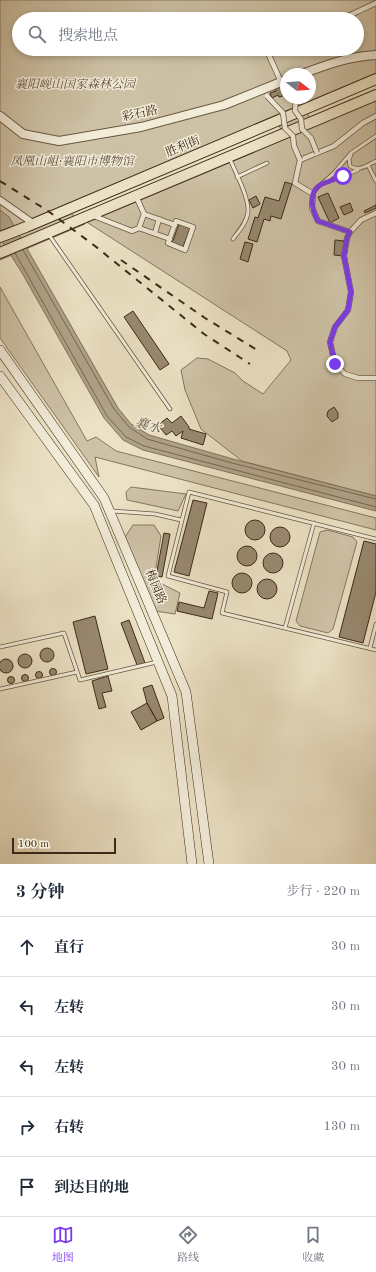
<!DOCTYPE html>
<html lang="zh">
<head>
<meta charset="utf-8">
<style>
  body { margin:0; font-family:"Old Standard TT","Noto Serif SC",serif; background:#f6f6f7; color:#1f2937 }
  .compass { position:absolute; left:280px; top:68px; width:36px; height:36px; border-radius:50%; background:#fff; box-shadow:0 2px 6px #0003; rotate:107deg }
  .scale { position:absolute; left:12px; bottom:10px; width:104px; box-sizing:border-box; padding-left:4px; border:2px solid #3e2a16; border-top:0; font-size:11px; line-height:14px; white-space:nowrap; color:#3e2a16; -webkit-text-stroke:3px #f2ecd9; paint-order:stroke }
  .stop { position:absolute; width:12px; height:12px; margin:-9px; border:3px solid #7c3aed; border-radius:50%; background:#fff }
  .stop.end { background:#7c3aed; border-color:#fff; box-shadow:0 1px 4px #0008 }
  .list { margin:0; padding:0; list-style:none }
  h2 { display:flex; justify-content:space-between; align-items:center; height:52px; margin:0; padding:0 16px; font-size:17px }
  h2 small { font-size:13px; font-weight:400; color:#747a83 }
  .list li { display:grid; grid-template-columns:26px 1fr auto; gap:12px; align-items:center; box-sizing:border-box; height:60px; padding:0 16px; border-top:1px solid #e0e1e3 }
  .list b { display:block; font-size:15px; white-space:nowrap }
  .list em { font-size:13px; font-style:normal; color:#747a83 }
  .icon { flex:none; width:22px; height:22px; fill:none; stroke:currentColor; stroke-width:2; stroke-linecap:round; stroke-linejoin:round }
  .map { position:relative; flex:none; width:376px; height:864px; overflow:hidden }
  .search { position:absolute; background:#fff; box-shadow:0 2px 6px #0003; left:12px; right:12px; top:12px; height:44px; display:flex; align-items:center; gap:10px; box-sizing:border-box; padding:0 14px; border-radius:22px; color:#747a83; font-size:15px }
  .sheet { height:352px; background:#fff }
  nav { display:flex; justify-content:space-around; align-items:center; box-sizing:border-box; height:56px; border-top:1px solid #e0e1e3; background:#fff; font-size:11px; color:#747a83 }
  nav a { display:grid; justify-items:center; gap:2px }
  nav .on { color:#7c3aed }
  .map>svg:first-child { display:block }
  .green { fill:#cec2a6; stroke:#86765e; fill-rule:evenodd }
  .water { fill:#b0a389; stroke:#82735b }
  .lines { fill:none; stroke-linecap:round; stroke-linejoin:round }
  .shore { stroke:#776650; stroke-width:1 }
  .building { fill:#988970; stroke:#3e2a16 }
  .service-casing { stroke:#695842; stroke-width:4.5 }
  .pedestrian-casing { stroke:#695842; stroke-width:6 }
  .minor-casing { stroke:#695842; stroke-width:8 }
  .tertiary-casing { stroke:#695842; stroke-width:10 }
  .secondary-casing { stroke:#3e2a16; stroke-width:10 }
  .trunk-casing { stroke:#3e2a16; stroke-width:12 }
  .service { stroke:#f2ecd9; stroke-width:3 }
  .pedestrian { stroke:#f2ecd9; stroke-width:4.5 }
  .minor { stroke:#f2ecd9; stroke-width:6 }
  .tertiary { stroke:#f2ecd9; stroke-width:8 }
  .secondary { stroke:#f2ecd9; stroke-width:9 }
  .trunk { stroke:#ebe1c4; stroke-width:10 }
  .rail { stroke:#3e2a16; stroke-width:2; stroke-dasharray:7 7; stroke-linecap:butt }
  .pedestrian-bridge-casing { stroke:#695842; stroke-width:6; stroke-linecap:butt }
  .pedestrian-bridge { stroke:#f2ecd9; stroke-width:4.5 }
  .route { stroke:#7c3aed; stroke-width:5 }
  .labels { text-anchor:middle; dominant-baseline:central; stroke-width:3; stroke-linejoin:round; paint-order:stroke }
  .park-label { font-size:12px; font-style:italic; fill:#62503a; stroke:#f2ecd9 }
  .street-label { font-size:12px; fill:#3e2a16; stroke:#f2ecd9 }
  .water-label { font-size:13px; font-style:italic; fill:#604e38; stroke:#f2ecd9 }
</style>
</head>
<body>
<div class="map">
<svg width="376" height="864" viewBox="0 0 376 864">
  <rect width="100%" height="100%" fill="#ebe1c4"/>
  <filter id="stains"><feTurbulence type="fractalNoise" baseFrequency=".005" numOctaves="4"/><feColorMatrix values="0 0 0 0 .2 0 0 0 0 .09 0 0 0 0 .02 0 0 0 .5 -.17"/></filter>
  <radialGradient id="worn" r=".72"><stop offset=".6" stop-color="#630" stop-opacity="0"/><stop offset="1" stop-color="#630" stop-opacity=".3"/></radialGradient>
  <path class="green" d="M0,0h376v79l-70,30 5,14 65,-28v401l-134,-35 -41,-32 -16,-39 -4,-20 16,-12 11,1 27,14 8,8 20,13 28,-34 -4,-9 -205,-132 201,-85 -6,-13 -206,87 -10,-2 24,18 -85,36zM19,19h338v30h-338zM286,74h24v24h-24z
    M0,287l87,154 9,-4 20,14 260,67v12l-281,-73 4,20 -99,-139z
    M131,487l55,7 -8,17 -51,-11 -1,-8z
    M133,525h21l7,11 -7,44 26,13 -5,21 -20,-3 -30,-74z
    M327,530l26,7 4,5 -24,87 -5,4 -28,-7 -4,-5 24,-89z"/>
  <path class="water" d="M0,210l9,7 109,191 13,16 18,11 84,24 143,37v15l-233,-61 -20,-10 -19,-22 -82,-145 -22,-35z"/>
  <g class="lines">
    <path class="shore" d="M23,250l91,159 15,18 18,12 85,24 144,36
      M15,253l92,163 19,21 18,9 232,61"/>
  </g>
  <path class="building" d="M286,84v11l-7,2 -1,-2 -6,3 -2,-5 6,-2 -1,-2z
    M285,182l7,2 -11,35 -10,-3 -1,5 -6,-2 -7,23 -9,-3 7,-22 3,1 7,-21 14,4z
    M328,193l11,25 -9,5 -12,-26z
    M256,196l4,8 -7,4 -4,-8z
    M350,203l3,8 -9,4 -4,-8z
    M376,205v3l-11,5 -1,-2z
    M179,224l11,4 -7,19 -11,-4z
    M335,240l9,1 -1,15 -9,-1z
    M245,242l8,2 -5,18 -8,-3z
    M133,311l36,53 -9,6 -36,-53z
    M334,407l4,6v5l-6,4 -5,-6 1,-5z
    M181,416l8,11v2l17,5 -3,11 -22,-7 2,-7 -7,5 -4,-5 -6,4 -8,-10 9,-7 5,5z
    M193,500l14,3 -18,73 -15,-4z
    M245 530a10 10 0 1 1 20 0a10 10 0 1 1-20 0Z
    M270 537a10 10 0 1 1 20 0a10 10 0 1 1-20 0Z
    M164,533l6,1 -8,43 -6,-1z
    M364,541l12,3v48l-13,51 -24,-6z
    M237 556a10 10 0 1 1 20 0a10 10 0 1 1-20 0Z
    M263 563a10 10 0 1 1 20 0a10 10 0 1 1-20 0Z
    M232 583a10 10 0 1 1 20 0a10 10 0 1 1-20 0Z
    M257 589a10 10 0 1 1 20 0a10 10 0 1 1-20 0Z
    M209,591l9,2 -6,26 -35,-8 2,-9 25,6z
    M95,616l13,53 -22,5 -13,-52z
    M129,620l16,43 -8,2 -16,-42z
    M40 655a7 7 0 1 1 14 0a7 7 0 1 1-14 0Z
    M18 661a7 7 0 1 1 14 0a7 7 0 1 1-14 0Z
    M-1 666a7 7 0 1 1 14 0a7 7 0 1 1-14 0Z
    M49.5 672a3.5 3.5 0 1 1 7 0a3.5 3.5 0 1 1-7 0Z
    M35.5 675a3.5 3.5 0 1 1 7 0a3.5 3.5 0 1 1-7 0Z
    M21.5 678a3.5 3.5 0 1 1 7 0a3.5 3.5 0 1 1-7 0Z
    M108,676l4,15 -10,2 4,14 -7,2 -7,-28z
    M7.5 680a3.5 3.5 0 1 1 7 0a3.5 3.5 0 1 1-7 0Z
    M152,685l12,33 -7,3 -10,-18 -4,-15z
    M147,703l10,18 -16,9 -10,-18z"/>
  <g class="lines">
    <defs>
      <path id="service" d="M351,155l-2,4 1,7c9,6 17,-1 26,-5
        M230,159c6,15 19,38 18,53 -1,10 -9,19 -15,27
        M368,165l8,16
        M237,177l30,-14
        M322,184l36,-14
        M313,194l4,-6 17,-15 17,-20 25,-17
        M49,235l121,174
        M112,511l43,3 26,6
        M376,539l-187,-47 -21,84 59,16 -5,21 154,37
        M285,628l29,-105
        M0,647l64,-14 16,47 77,-18
        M370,648l6,-24
        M0,689l77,-17"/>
      <path id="pedestrian" d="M342,19l34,-16
        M276,49l-8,4 13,29
        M376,213l-15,7 -11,12 -3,6 -3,18 7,36 -3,18 -13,17 -5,15 5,22 10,10 13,4h18
        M144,214l31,11
        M94,216l38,15 7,-3 5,-14 -8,-18
        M176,221l17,6 -8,23 -17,-7z
        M139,228l31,11
        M350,232l-32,-11 -6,-13 1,-14 -18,-11 5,-23 34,-14 29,-23 13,-7
        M155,233l4,-14"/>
      <path id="minor" d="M0,200l34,24"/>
      <path id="tertiary" d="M302,74c24,-9 48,-18 74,-19
        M0,116l23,18 36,7 82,-14 83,-22 62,-25"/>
      <path id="secondary" d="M0,350l104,148 82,194 23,172
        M0,376l94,129 78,191 20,168"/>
      <path id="trunk" d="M0,237l26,-10 350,-148
        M0,253l376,-158"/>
    </defs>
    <use href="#service" class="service-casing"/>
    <use href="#pedestrian" class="pedestrian-casing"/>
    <use href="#minor" class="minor-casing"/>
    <use href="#tertiary" class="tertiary-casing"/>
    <use href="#secondary" class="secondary-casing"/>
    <use href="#trunk" class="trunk-casing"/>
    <use href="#service" class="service"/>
    <use href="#pedestrian" class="pedestrian"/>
    <use href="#minor" class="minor"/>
    <use href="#tertiary" class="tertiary"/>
    <use href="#secondary" class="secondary"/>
    <use href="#trunk" class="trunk"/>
    <path class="rail" d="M0,181l48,30 47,35 109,88 46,30
      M121,260l84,58 52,32"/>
    <defs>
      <path id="pedestrian-bridge" d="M267,96l16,17 2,15 8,8 1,10 6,14
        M296,98l-1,13 6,8 1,10 9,9 6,15"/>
    </defs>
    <use href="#pedestrian-bridge" class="pedestrian-bridge-casing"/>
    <use href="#pedestrian-bridge" class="pedestrian-bridge"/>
  </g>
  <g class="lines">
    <path class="route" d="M335,364l-5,-22 5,-15 13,-17 3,-18 -7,-36 3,-18 3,-6 -32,-11c-6,-11 -11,-30 4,-37 7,-3 14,-5 21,-8"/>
  </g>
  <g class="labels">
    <g class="park-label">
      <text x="75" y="85">襄阳岘山国家森林公园</text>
      <text x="72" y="162">凤凰山岨·襄阳市博物馆</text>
    </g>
    <g class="street-label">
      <text transform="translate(140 114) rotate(-12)">彩石路</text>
      <text transform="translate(183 147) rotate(-23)">胜利街</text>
      <text transform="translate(155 587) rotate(67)">梅园路</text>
    </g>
    <g class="water-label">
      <text transform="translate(148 426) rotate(17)">襄水</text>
    </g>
  </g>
  <rect width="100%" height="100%" filter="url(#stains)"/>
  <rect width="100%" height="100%" fill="url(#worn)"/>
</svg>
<svg class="compass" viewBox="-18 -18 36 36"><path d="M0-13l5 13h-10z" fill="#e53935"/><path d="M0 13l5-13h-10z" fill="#747a83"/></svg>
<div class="scale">100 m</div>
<div class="stop" style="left:343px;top:176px"></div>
<div class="stop end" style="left:335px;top:364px"></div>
<div class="search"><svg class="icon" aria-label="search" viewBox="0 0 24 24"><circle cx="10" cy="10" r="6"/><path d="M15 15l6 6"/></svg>搜索地点</div>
</div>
<section class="sheet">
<h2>3 分钟<small>步行 · 220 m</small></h2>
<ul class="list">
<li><svg class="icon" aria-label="ahead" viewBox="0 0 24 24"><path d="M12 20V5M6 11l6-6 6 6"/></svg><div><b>直行</b></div><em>30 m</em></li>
<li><svg class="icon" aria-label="left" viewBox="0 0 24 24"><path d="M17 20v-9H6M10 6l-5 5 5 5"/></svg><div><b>左转</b></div><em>30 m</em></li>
<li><svg class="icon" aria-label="left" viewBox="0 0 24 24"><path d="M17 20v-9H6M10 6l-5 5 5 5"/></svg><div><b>左转</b></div><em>30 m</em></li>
<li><svg class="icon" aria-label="right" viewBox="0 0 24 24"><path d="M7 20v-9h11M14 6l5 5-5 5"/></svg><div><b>右转</b></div><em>130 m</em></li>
<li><svg class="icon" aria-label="arrive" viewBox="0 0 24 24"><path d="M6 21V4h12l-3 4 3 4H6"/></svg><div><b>到达目的地</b></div></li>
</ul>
</section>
<nav>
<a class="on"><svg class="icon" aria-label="map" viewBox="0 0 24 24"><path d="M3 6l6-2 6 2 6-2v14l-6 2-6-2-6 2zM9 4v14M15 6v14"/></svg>地图</a>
<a><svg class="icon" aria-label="directions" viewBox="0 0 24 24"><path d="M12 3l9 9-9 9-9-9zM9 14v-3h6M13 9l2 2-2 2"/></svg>路线</a>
<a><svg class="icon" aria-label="saved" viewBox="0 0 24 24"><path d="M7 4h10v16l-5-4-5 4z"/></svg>收藏</a>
</nav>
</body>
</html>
